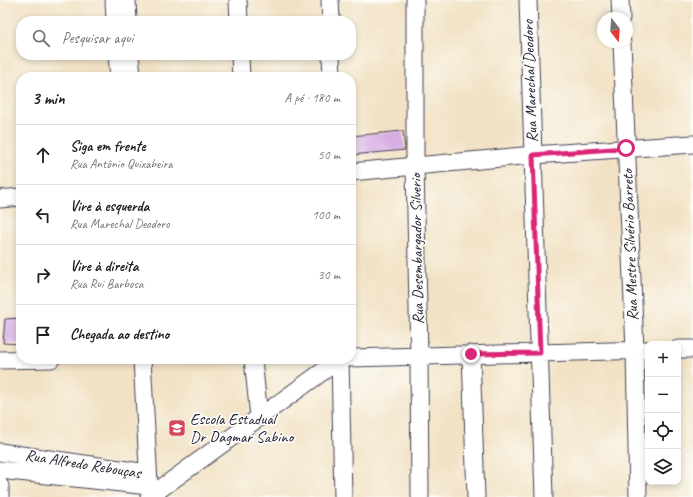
<!DOCTYPE html>
<html lang="pt">
<head>
<meta charset="utf-8">
<style>
  body { margin:0; font-family:Caveat,sans-serif; background:#f6f6f6; color:#202124 }
  .controls { position:absolute; right:12px; bottom:12px; display:grid; overflow:hidden; border-radius:8px; box-shadow:0 2px 6px #0003 }
  .controls button { width:36px; height:36px; display:grid; place-items:center; padding:0; border:0; border-bottom:1px solid #e0e0e0; background:#fff; color:#202124; font:20px sans-serif }
  .compass { position:absolute; left:597px; top:12px; width:36px; height:36px; border-radius:50%; background:#fff; box-shadow:0 2px 6px #0003; rotate:163deg }
  .stop { position:absolute; width:12px; height:12px; margin:-9px; border:3px solid #db2777; border-radius:50%; background:#fff }
  .stop.end { background:#db2777; border-color:#fff; box-shadow:0 1px 4px #0008 }
  .list { margin:0; padding:0; list-style:none }
  h2 { display:flex; justify-content:space-between; align-items:center; height:52px; margin:0; padding:0 16px; font-size:17px }
  h2 small { font-size:13px; font-weight:400; color:#757577 }
  .list li { display:grid; grid-template-columns:26px 1fr auto; gap:12px; align-items:center; box-sizing:border-box; height:60px; padding:0 16px; border-top:1px solid #e0e0e0 }
  .list b { display:block; font-size:15px; white-space:nowrap }
  .list p { margin:0; font-size:13px; white-space:nowrap; color:#757577 }
  .list em { font-size:13px; font-style:normal; color:#757577 }
  .icon { flex:none; width:22px; height:22px; fill:none; stroke:currentColor; stroke-width:2; stroke-linecap:round; stroke-linejoin:round }
  .map { position:relative; flex:none; width:693px; height:497px; overflow:hidden }
  .search { position:absolute; background:#fff; box-shadow:0 2px 6px #0003; left:16px; top:16px; width:340px; height:44px; display:flex; align-items:center; gap:10px; box-sizing:border-box; padding:0 14px; border-radius:16px; color:#757577; font-size:15px }
  .panel { position:absolute; background:#fff; box-shadow:0 2px 6px #0003; left:16px; top:72px; width:340px; height:292px; border-radius:16px }
  .map>svg:first-child { display:block }
  .building { fill:#d6aee4 }
  .lines { fill:none; stroke-linecap:round; stroke-linejoin:round }
  .minor-casing { stroke:#413f50; stroke-width:19 }
  .minor { stroke:#fff; stroke-width:17 }
  .route { stroke:#db2777; stroke-width:5 }
  .labels { text-anchor:middle; dominant-baseline:central; stroke-width:3.5; stroke-linejoin:round; paint-order:stroke }
  .street-label { font-size:16px; fill:#22223b; stroke:#fdfcf7 }
  .poi-label { font-size:16px; fill:#22223b; stroke:#fdfcf7; text-anchor:start }
</style>
</head>
<body>
<div class="map">
<svg width="693" height="497" viewBox="0 0 693 497">
  <rect width="100%" height="100%" fill="#fdfcf7"/>
  <filter id="ink" filterUnits="userSpaceOnUse"><feTurbulence type="fractalNoise" baseFrequency=".025" numOctaves="2"/><feDisplacementMap in="SourceGraphic" scale="8" xChannelSelector="R" yChannelSelector="G"/><feConvolveMatrix kernelMatrix="1 2 1 2 8 2 1 2 1" color-interpolation-filters="sRGB"/></filter>
  <filter id="wash" filterUnits="userSpaceOnUse"><feTurbulence type="fractalNoise" baseFrequency=".012" numOctaves="4" result="noise"/><feDisplacementMap in="SourceGraphic" scale="16" xChannelSelector="R" yChannelSelector="G"/><feGaussianBlur stdDeviation="0.9" result="paint"/><feColorMatrix in="noise" values="0 0 0 0 0 0 0 0 0 0 0 0 0 0 0 0 0 1.4 0 .05"/><feComposite in="paint" operator="in"/></filter>
  <g filter="url(#wash)">
    <rect width="100%" height="100%" fill="#f2e2c5"/>
    <g id="blocks">
      <path class="building" d="M403,131l2,19 -54,5v-19z
        M21,318v26l-18,-1 2,-24z"/>
    </g>
  </g>
  <g filter="url(#ink)">
    <use href="#blocks" fill-opacity="0" stroke="#413f50" stroke-width="1"/>
    <g class="lines">
      <defs>
        <path id="minor" d="M114,0l1,21
          M127,0l1,21
          M238,0l1,21
          M330,0l1,21
          M415,0v166l4,190 1,141
          M528,0l16,497
          M620,0l1,18
          M622,42l13,308 3,147
          M117,55l2,22
          M130,55l2,22
          M240,55l1,22
          M331,55l1,22
          M351,172l182,-17 160,-11
          M0,199l21,-2
          M678,349h15
          M471,354l5,143
          M351,358l297,-8
          M142,359l7,125
          M253,359l6,58
          M340,359l3,138
          M0,360l51,-1
          M0,452l148,21
          M0,470l149,16
          M0,486v11
          M149,497l191,-138"/>
      </defs>
      <use href="#minor" class="minor-casing"/>
      <use href="#minor" class="minor"/>
    </g>
  </g>
  <g class="lines" filter="url(#ink)">
    <path class="route" d="M471,354l69,-1 -7,-198 93,-7"/>
  </g>
  <defs>
    <symbol id="school-square" viewBox="-11 -11 22 22"><rect x="-9" y="-9" width="18" height="18" rx="4" fill="#d1495b" stroke="#fdfcf7"/><path d="M0-5L7-2L0 1L-7-2ZM-4 1L0 2.5L4 1V4Q0 6-4 4Z" fill="#fff"/></symbol>
  </defs>
  <g fill-rule="evenodd">
    <use href="#school-square" x="167" y="418" width="20" height="20"/>
  </g>
  <g class="labels">
    <g class="street-label">
      <text transform="translate(530 81) rotate(-92)">Rua Marechal Deodoro</text>
      <text transform="translate(630 245) rotate(-92)">Rua Mestre Silvério Barreto</text>
      <text transform="translate(417 249) rotate(-91)">Rua Desembargador Silverio</text>
      <text transform="translate(83 464) rotate(9)">Rua Alfredo Rebouças</text>
    </g>
    <g class="poi-label">
      <text x="190" y="419">Escola Estadual<tspan x="190" dy="18">Dr Dagmar Sabino</tspan></text>
    </g>
  </g>
</svg>
<div class="controls">
<button>+</button>
<button>−</button>
<button><svg class="icon" aria-label="locate" viewBox="0 0 24 24"><circle cx="12" cy="12" r="6"/><path d="M12 2v4M12 18v4M2 12h4M18 12h4"/></svg></button>
<button><svg class="icon" aria-label="layers" viewBox="0 0 24 24"><path d="M12 4l9 5-9 5-9-5zM3 14l9 5 9-5"/></svg></button>
</div>
<svg class="compass" viewBox="-18 -18 36 36"><path d="M0-13l5 13h-10z" fill="#e53935"/><path d="M0 13l5-13h-10z" fill="#757577"/></svg>
<div class="stop" style="left:626px;top:148px"></div>
<div class="stop end" style="left:471px;top:354px"></div>
<div class="search"><svg class="icon" aria-label="search" viewBox="0 0 24 24"><circle cx="10" cy="10" r="6"/><path d="M15 15l6 6"/></svg>Pesquisar aqui</div>
<section class="panel">
<h2>3 min<small>A pé · 180 m</small></h2>
<ul class="list">
<li><svg class="icon" aria-label="ahead" viewBox="0 0 24 24"><path d="M12 20V5M6 11l6-6 6 6"/></svg><div><b>Siga em frente</b><p>Rua Antônio Quixabeira</p></div><em>50 m</em></li>
<li><svg class="icon" aria-label="left" viewBox="0 0 24 24"><path d="M17 20v-9H6M10 6l-5 5 5 5"/></svg><div><b>Vire à esquerda</b><p>Rua Marechal Deodoro</p></div><em>100 m</em></li>
<li><svg class="icon" aria-label="right" viewBox="0 0 24 24"><path d="M7 20v-9h11M14 6l5 5-5 5"/></svg><div><b>Vire à direita</b><p>Rua Rui Barbosa</p></div><em>30 m</em></li>
<li><svg class="icon" aria-label="arrive" viewBox="0 0 24 24"><path d="M6 21V4h12l-3 4 3 4H6"/></svg><div><b>Chegada ao destino</b></div></li>
</ul>
</section>
</div>
</body>
</html>
